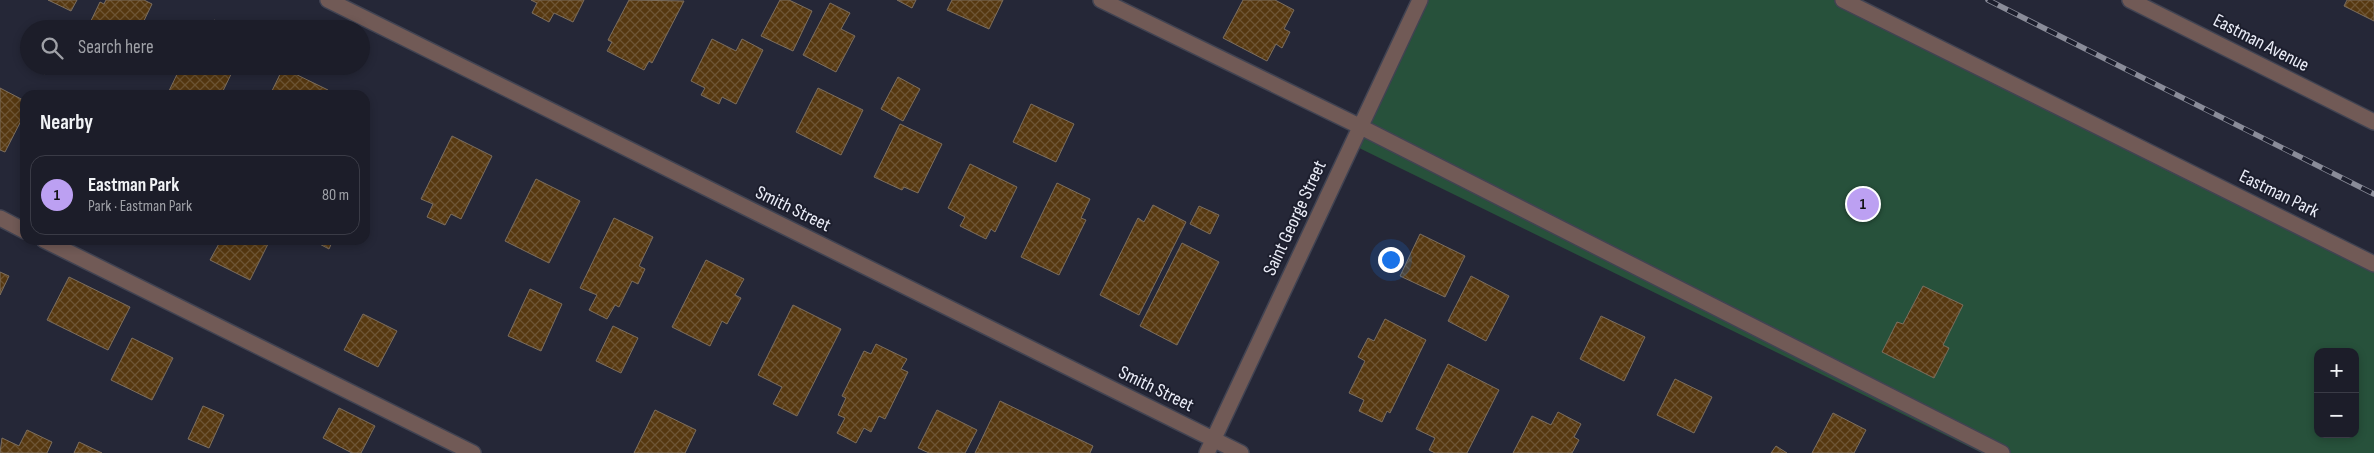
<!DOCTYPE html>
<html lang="en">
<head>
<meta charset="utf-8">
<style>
  body { margin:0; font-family:"Sofia Sans Condensed",sans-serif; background:#292a35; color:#f1f3f6 }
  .controls { position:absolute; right:15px; bottom:15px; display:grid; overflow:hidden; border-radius:10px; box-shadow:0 2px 8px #0003 }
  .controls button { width:45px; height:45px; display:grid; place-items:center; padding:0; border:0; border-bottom:1px solid #3a3b46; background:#1c1d29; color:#f1f3f6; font:25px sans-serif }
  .you { position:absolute; left:1390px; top:259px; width:18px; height:18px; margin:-12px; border:4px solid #fff; border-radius:50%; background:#1a73e8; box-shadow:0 0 0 8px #1a73e833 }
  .badge { display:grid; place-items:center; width:32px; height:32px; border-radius:50%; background:#bca0f2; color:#111; font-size:16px; font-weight:700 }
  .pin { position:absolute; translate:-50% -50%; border:2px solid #fff; box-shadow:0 1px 5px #0006 }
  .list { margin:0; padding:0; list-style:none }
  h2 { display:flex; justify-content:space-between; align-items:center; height:65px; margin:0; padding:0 20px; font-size:21px }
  h2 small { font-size:16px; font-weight:400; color:#a0a2a8 }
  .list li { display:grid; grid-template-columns:32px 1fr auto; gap:15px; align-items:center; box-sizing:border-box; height:80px; margin:0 10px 10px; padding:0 10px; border:1px solid #3a3b46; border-radius:15px }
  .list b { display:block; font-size:19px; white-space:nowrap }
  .list p { margin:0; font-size:16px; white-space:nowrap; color:#a0a2a8 }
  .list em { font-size:16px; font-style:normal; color:#a0a2a8 }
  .icon { flex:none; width:28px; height:28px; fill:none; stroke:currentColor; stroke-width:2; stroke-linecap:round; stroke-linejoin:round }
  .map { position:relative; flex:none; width:2374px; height:453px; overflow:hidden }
  .search { position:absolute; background:#1c1d29; box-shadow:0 2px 8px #0003; left:20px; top:20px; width:350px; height:55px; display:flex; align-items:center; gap:12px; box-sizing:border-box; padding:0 18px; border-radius:28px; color:#a0a2a8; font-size:19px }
  .panel { position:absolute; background:#1c1d29; box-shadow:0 2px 8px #0003; left:20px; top:90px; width:350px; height:155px; border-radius:15px }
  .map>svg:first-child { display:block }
  .park { fill:#27513b; fill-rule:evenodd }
  .building { fill:url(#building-cross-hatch); stroke:#7c6e5e }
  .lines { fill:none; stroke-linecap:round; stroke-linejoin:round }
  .minor-casing { stroke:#414352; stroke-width:18 }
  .minor { stroke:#715a56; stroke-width:15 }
  .rail-casing { stroke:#8a8c99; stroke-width:5.5 }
  .rail { stroke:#1c1e2d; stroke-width:4; stroke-dasharray:11; stroke-linecap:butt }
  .labels { text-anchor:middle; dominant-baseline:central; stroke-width:4; stroke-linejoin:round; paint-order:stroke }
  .street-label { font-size:19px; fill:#ebedf8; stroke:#1c1e2d }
</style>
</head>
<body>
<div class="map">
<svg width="2374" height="453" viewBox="0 0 2374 453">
  <defs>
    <pattern id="building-cross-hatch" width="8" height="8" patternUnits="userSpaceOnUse" patternTransform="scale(1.25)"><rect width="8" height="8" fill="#563810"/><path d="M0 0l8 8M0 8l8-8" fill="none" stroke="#6e5534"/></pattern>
  </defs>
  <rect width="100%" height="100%" fill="#252737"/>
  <path class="park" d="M1420,0h423l531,264v189h-392l-631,-309zM2318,352h37v82h-37z"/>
  <path class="building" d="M48,0h29l-6,11z
    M106,0h38l8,4 -12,25h-53l13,-27 4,2z
    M531,0h53l-11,22 -19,-9 -5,9 -17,-9 5,-10z
    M629,0l55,1 -32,62 -3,-2 -5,9 -37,-19 5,-9 -4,-2z
    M780,0h9l23,11 -19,40 -32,-15z
    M897,0h19l-4,8z
    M952,0h51l-14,29 -42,-19z
    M1243,0h32l19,10 -10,19 6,3 -8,16 -6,-4 -9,17 -44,-23z
    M2347,0h27v21l-30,-15z
    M830,3l20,10 -9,16 14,7 -19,36 -33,-17z
    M214,20l18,9h-22z
    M712,39l24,12 6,-12 21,11 -27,54 -14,-7 -3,7 -18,-9 4,-7 -14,-7z
    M35,66h14l-4,8 -11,-5z
    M105,66h18l-3,7z
    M181,66h54l-14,29h-50l-3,-2z
    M283,68l45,22 -3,5h-55z
    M898,77l22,12 -17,32 -22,-12z
    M0,88l25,13v12l-20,39 -5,-2z
    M818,88l45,22 -22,45 -45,-23z
    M1031,104l43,20 -18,38 -43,-20z
    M900,124l42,20 -24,49 -14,-6 -2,3 -28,-13z
    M452,136l40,20 -31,63 -10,-5 -6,11 -18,-8 6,-13 -12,-5z
    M970,164l47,23 -22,45 -4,-3 -5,10 -26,-13 5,-9 -17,-9z
    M536,179l44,22 -31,62 -44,-22z
    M1057,183l33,16 -9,19 5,2 -27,55 -38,-18z
    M1153,205l33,17 -47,93 -39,-20 38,-77 6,4z
    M1199,206l20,9 -9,19 -20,-10z
    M614,218l39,19 -14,29 6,3 -7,15 -6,-3 -13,26 -4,-2 -8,14 -18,-9 8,-15 -17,-7z
    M1420,234l45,22 -20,41 -45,-21z
    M221,240h49l-20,40 -40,-20z
    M312,240h21l-4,9z
    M1182,243l37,19 -42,83 -37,-19z
    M706,260l38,19 -9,16 6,3 -14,26 -5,-3 -12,25 -38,-19z
    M0,272l9,4 -9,19z
    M1471,276l38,20 -23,45 -38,-20z
    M69,277l61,30 -22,43 -61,-30z
    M1923,286l40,19 -20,40 6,3 -15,30 -52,-26 15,-30 6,2z
    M530,289l32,15 -21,47 -33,-15z
    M793,305l48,24 -44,87 -24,-12 9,-17 -24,-12z
    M363,314l34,17 -19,36 -34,-17z
    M1601,316l44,21 -21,44 -44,-22z
    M1385,319l41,21 -36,73 -3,-2 -5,11 -23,-11 5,-11 -15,-7 16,-32 -7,-4 10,-19 6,3z
    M613,326l25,12 -17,35 -25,-12z
    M132,338l41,20 -21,42 -41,-20z
    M876,344l31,15 -6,10 7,3 -23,47 -6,-3 -8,16 -7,-4 -8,15 -19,-10 8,-15 -7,-3 8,-17 -4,-2 22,-45 7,3z
    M1448,364l51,26 -32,63h-32l-6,-3 6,-12 -19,-9z
    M1675,379l37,18 -18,36 -37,-18z
    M1000,401l93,45 -3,7h-115z
    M203,406l21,9 -15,33 -21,-9z
    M339,408l36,18 -14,27h-9l-29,-15z
    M655,410l41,20 -11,23h-51z
    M937,410l40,20 -12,23h-36l-11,-5z
    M1558,412l23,12 -7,13 5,3 -7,13h-59l19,-37 19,9z
    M1833,413l33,17 -12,23h-42z
    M27,430l25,12 -5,11h-47l2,-15 17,8z
    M79,442l23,11h-28z
    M1776,446l11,7h-16z"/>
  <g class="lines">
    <defs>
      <path id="minor" d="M328,0l913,453
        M1101,0l258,126 643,327
        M1843,0l531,264
        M2130,0l244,122
        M0,218l25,13
        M44,240l429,213
        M1207,453l213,-453"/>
    </defs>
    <use href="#minor" class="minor-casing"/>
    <use href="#minor" class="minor"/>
    <defs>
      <path id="rail" d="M1988,0l386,194"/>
    </defs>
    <use href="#rail" class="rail-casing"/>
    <use href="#rail" class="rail"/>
  </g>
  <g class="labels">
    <g class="street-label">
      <text transform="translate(2261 43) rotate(27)">Eastman Avenue</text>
      <text transform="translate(2279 194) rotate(26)">Eastman Park</text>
      <text transform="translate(793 209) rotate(26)">Smith Street</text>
      <text transform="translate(1295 218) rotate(-65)">Saint George Street</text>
      <text transform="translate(1156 389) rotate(26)">Smith Street</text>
    </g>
  </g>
</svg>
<div class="controls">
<button>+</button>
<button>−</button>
</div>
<div class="you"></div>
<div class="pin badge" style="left:1863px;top:204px">1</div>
<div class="search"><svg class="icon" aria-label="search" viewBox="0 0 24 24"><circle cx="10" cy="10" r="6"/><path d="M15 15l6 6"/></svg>Search here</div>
<section class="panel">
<h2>Nearby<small></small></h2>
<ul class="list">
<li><span class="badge">1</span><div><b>Eastman Park</b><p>Park · Eastman Park</p></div><em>80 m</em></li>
</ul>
</section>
</div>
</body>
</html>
